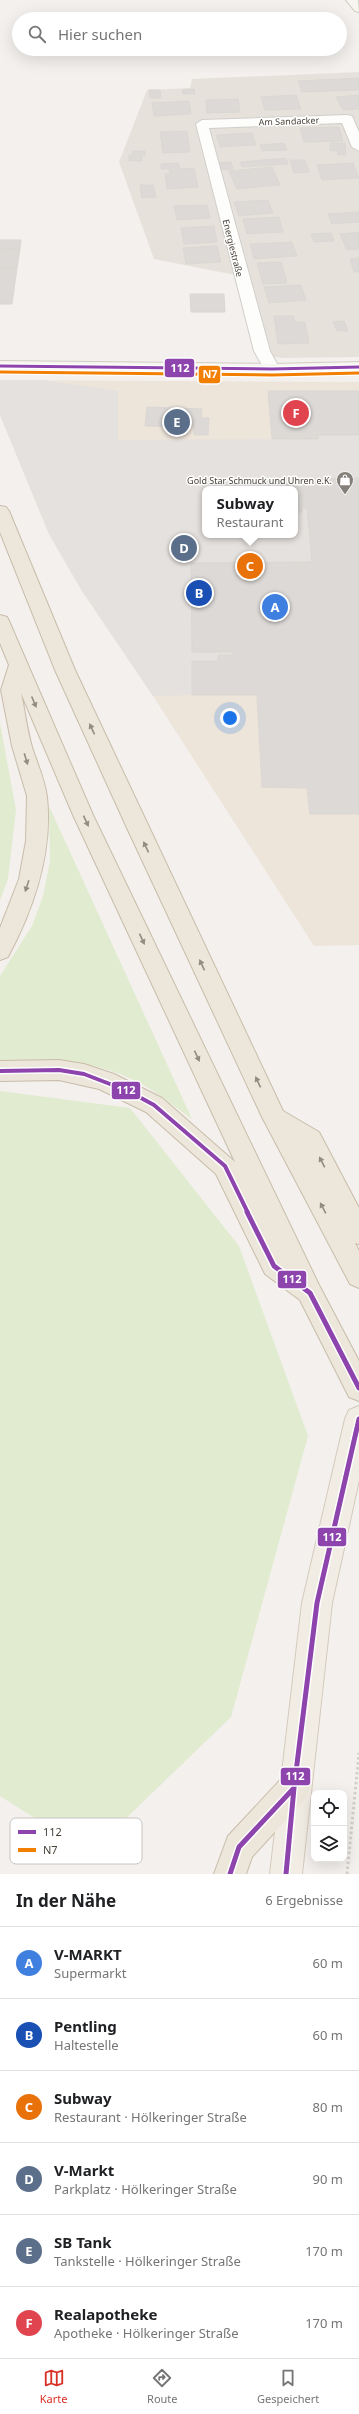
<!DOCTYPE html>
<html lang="de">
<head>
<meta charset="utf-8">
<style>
  body { margin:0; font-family:"Noto Sans",sans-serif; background:#f2f2f2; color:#202124 }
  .controls { position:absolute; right:12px; bottom:12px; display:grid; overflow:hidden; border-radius:8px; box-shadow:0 4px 16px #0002 }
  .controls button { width:36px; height:36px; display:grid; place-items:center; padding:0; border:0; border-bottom:1px solid #e0e0e0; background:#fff; color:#202124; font:20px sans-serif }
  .you { position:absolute; left:230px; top:718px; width:14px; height:14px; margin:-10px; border:3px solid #fff; border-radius:50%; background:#1a73e8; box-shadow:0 0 0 6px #1a73e833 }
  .badge { display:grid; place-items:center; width:26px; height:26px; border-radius:50%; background:#d93025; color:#fff; font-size:13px; font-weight:700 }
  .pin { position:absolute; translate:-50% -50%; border:2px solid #fff; box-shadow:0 1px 4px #0006 }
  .popup { position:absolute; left:202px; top:486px; width:96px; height:52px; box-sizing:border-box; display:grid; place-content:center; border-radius:8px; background:#fff; filter:drop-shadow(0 1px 3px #0005); font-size:13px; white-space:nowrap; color:#757577 }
  .popup b { font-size:15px; color:#202124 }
  .popup::after { content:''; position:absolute; left:50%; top:100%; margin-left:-8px; border:8px solid transparent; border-top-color:#fff }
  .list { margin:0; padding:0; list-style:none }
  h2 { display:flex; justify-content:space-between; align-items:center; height:52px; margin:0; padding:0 16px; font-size:17px }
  h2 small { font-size:13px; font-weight:400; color:#757577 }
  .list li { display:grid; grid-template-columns:26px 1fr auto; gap:12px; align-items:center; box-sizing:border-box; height:72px; padding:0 16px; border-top:1px solid #e0e0e0 }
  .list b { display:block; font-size:15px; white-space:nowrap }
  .list p { margin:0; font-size:13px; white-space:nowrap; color:#757577 }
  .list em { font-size:13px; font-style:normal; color:#757577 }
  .icon { flex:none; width:22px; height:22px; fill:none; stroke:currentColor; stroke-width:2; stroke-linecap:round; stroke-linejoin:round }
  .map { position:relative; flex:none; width:359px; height:1874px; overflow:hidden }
  .search { position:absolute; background:#fff; box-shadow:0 4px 16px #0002; left:12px; right:12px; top:12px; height:44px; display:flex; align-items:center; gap:10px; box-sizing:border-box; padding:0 14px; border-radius:22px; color:#757577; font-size:15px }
  .sheet { height:484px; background:#fff }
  nav { display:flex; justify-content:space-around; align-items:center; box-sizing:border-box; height:56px; border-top:1px solid #e0e0e0; background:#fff; font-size:11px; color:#757577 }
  nav a { display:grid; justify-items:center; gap:2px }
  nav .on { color:#d93025 }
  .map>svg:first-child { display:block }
  .residential { fill:#e6e2db }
  .commercial { fill:#ede4da; fill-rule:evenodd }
  .green { fill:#e1ebcf }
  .parking { fill:#e5e1de }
  .building { fill:#dcd9d6; stroke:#dbd7d3 }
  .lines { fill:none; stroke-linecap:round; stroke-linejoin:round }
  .street-casing { stroke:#d1ceca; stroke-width:2 }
  .secondary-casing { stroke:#d2cdc4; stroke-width:2 }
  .primary-casing { stroke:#d4cbbc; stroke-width:2 }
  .highway-casing { stroke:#c9bca9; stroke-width:2 }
  .path { stroke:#d3d0cb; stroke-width:3; stroke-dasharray:2.5 2.5; stroke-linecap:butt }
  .street { fill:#fdfdfc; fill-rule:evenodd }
  .secondary { fill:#f7f5f0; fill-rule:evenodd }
  .primary { fill:#f1ede5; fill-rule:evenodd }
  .highway { fill:#ece6db; fill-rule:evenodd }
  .bus-1-far2-casing { stroke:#fff; stroke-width:5.5 }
  .bus-1-far1-casing { stroke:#fff; stroke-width:7 }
  .bus-1-casing { stroke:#fff; stroke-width:8 }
  .bus-2-casing { stroke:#fff; stroke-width:5.5 }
  .bus-1-far2 { stroke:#8e44ad; stroke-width:3 }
  .bus-1-far1 { stroke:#8e44ad; stroke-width:4 }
  .bus-1 { stroke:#8e44ad; stroke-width:5 }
  .bus-2 { stroke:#f27f00; stroke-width:3 }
  .oneway { fill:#928c82 }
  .labels { text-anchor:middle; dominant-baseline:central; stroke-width:3; stroke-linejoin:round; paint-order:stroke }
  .far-street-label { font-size:9px; fill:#494239; stroke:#fff }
  .far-poi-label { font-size:9px; fill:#494239; stroke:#fff; text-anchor:end }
  .key { fill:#fff; stroke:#c8c6c4; stroke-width:1 }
  .key-label { font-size:11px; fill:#494239 }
  .line-badge { stroke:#fff; stroke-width:1.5 }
  .badge-label { font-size:11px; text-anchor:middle; font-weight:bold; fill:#fff }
</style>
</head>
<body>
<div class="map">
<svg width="359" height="1874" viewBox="0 0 359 1874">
  <rect width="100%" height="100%" fill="#f3f0ed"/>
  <path class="residential" d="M359,72v285l-77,1 -26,-3 -21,-80 -81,-16 -35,-97 28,-72 43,-2 2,-9z"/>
  <path class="commercial" d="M0,380l359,2v563l-45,1 -161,-250 -71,-105 -33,-57 -49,-119zM205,489h90v46h-90z"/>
  <path class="green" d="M0,723l16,87 -8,69 -8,21z
    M49,806l143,313c-15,-10 -29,-23 -45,-32 -45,-26 -96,-31 -147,-25v-86l32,-50 11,-30 7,-35z
    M0,1091l130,17 109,138 69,190 -77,281 -141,136 -90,-57z"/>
  <path class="parking" d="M0,380h43l75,11v49l200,-1v-4h41v43l-55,1 1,5 -23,1v4h-77v46h90v-23h7l-1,-4h6l5,54 -121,1 1,89h41l1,3h-15l-1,6h-26v34l-39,1 -71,-105 -33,-57 -49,-119z"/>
  <path class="building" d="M359,78v12l-57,2 -4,-11z
    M194,89l1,5h-12l-1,-4z
    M149,90h11l1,8h-11z
    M296,95l5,14 -36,1 -4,-13z
    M359,95v14l-16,1 -7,-13z
    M238,99l2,13 -33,1 -1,-13z
    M189,101l2,13 -37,2 -2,-13z
    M339,127l4,14 -39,1 -4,-14z
    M187,131l3,21 -27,1 -3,-21z
    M252,133l4,12 -36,2 -4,-12z
    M284,143l3,7 -25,1 -2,-6z
    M330,143h15l1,12h-8l-1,-4h-7z
    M132,151h13v4h-3v6h-13v-6h4z
    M286,158l2,6 -46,3 -2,-5z
    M290,160h15l4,12 -15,1z
    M231,162l2,7 -14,1 -3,-7z
    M178,163l2,6 14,-1 4,19 -31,2 -2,-15h5l-1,-5h-8v-5z
    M353,163l6,15 -37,2 -5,-15z
    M272,167l8,18 -43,4 -8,-18z
    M140,185h13l3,12 -14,1z
    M268,200l5,13 -34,3 -5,-14z
    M207,205l3,13 -33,2 -3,-14z
    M359,212v10l-27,2 -4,-10z
    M279,217l4,15 -36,2 -4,-15z
    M214,226l3,16 -33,2 -3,-16z
    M359,232v17l-12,1 -7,-16z
    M331,233l3,8 -20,1 -3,-8z
    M0,240h21l-1,9h-20z
    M292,242l5,14 -43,3 -4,-15z
    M217,246l4,16 -35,2 -3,-16z
    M0,249h20l-3,19h-17z
    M359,258v14h-5l-4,-13z
    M281,262l6,21 -24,1 -6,-21z
    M0,268h17l-5,36h-12z
    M301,285l5,15 -37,3 -5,-16z
    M190,294h34l1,18h-34z
    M274,316h19l2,6h10l4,21 -31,1z
    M344,321l4,10h-11l-4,-9z
    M268,391h91v44h-41v4h-46z
    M147,407l55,2 -1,9h8l-1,17h-14v-8l-49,-1z
    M359,478v336h-49l-3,-26 -45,-1 -5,-92h-65v-34h26v-6h16l-1,-3h-41l-1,-89 121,-1 -5,-54h-6l1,4h-7v-23h-13v-4l23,-1 -1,-5z"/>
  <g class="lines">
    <defs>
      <path id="street" d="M347,115l5,1 7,16v19l-7,-4 -10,-24 -133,5 61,223 10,18 -8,5 -6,-2 -12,-21 -58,-227 6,-4z"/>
      <path id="secondary" d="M346,0h12l1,12 -4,-1z
        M0,361l272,3 87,-2v10l-87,2 -272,-3z"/>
      <path id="primary" d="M359,1406v74l-27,123 -30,271h-32l32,-271 43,-184 4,-9z"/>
      <path id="highway" d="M0,506l6,1 3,4 66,159 208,441 36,21 40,76v36l-4,-1 4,8v37l-9,-4 -88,-167 -135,-289 -72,-158 -55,-138z
        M0,615l7,2 2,4 84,194 226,470 40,76v40l-10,-4 -49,-97 -35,-26 -49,-100 -70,-62 -47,-23 -40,-9 -59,1v-20l59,-1 25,4 30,10 48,24 73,64 -162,-347 -52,-122c4,18 6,37 11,54 5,16 13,33 15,50 6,56 -13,111 -39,160l-8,3v-32l19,-49 7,-38 1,-45 -15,-50 -11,-56 8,-25 -9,-22z
        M294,1772l11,5 5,11 -5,11 -53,58 -6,17h-32l14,-38 55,-59z"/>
    </defs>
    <use href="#street" class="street-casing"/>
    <use href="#secondary" class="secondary-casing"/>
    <use href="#primary" class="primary-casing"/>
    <use href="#highway" class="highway-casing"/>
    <path class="path" d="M347,1874l12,-121"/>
    <use href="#street" class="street"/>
    <use href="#secondary" class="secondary"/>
    <use href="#primary" class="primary"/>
    <use href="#highway" class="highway"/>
    <defs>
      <path id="bus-1-far2" d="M0,366l272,3 87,-2"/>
      <path id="bus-1-far1" d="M0,1071l59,-1 25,4 44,17 26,14 71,61 23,47"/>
      <path id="bus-1" d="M247,1212l27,54 36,27 49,95
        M230,1874l9,-27 55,-59 23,-185 42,-184
        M286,1874l9,-97"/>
      <path id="bus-2" d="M0,372l272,3 87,-2"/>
    </defs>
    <use href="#bus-1-far2" class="bus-1-far2-casing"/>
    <use href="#bus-1-far1" class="bus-1-far1-casing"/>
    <use href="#bus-1" class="bus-1-casing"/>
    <use href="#bus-2" class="bus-2-casing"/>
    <use href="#bus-1-far2" class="bus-1-far2"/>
    <use href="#bus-1-far1" class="bus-1-far1"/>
    <use href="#bus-1" class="bus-1"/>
    <use href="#bus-2" class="bus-2"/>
  </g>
  <defs><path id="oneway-solid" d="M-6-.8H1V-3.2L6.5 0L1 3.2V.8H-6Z"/></defs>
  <g class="oneway">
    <use href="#oneway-solid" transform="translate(34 702) rotate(67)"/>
    <use href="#oneway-solid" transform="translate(92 729) rotate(-115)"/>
    <use href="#oneway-solid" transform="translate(26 759) rotate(73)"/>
    <use href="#oneway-solid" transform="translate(86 821) rotate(65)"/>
    <use href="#oneway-solid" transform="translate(146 847) rotate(-115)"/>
    <use href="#oneway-solid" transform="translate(27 886) rotate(108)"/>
    <use href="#oneway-solid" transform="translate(142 939) rotate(65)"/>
    <use href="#oneway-solid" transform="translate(202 965) rotate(-115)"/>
    <use href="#oneway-solid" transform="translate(197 1056) rotate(65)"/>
    <use href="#oneway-solid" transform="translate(258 1082) rotate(-115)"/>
    <use href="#oneway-solid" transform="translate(322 1162) rotate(-117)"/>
    <use href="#oneway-solid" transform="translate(323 1208) rotate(-118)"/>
  </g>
  <defs>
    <symbol id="shop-pin" viewBox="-11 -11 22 30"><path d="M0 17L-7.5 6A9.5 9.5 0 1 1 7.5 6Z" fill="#847f78" stroke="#fff"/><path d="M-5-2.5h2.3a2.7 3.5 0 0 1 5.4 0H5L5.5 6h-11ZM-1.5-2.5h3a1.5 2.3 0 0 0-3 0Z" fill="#fff"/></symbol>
  </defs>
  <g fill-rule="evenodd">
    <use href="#shop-pin" x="335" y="470" width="20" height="27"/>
  </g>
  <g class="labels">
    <g class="far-street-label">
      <text transform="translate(289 121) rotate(-2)">Am Sandacker</text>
      <text transform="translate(233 248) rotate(76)">Energiestraße</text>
    </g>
    <g class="far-poi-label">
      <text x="332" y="480">Gold Star Schmuck und Uhren e.K.</text>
    </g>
  </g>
  <rect x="10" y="1818" width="132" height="46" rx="6" class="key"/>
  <rect x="18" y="1830" width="18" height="4" fill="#8e44ad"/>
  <rect x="18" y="1848" width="18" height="4" fill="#f27f00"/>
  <g class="key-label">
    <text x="43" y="1836">112</text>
    <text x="43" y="1854">N7</text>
  </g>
  <g class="line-badge">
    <rect x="164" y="358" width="31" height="20" rx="4" fill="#8e44ad"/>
    <rect x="198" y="365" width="23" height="19" rx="4" fill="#f27f00"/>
    <rect x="111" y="1081" width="30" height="19" rx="4" fill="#8e44ad"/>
    <rect x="277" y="1270" width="30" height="19" rx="4" fill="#8e44ad"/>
    <rect x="317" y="1527" width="30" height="20" rx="4" fill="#8e44ad"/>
    <rect x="280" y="1767" width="31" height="19" rx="4" fill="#8e44ad"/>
  </g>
  <g class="badge-label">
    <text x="180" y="372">112</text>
    <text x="210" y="378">N7</text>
    <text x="126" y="1094">112</text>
    <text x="292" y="1283">112</text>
    <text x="332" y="1541">112</text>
    <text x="295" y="1780">112</text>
  </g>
</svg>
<div class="controls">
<button><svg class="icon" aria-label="locate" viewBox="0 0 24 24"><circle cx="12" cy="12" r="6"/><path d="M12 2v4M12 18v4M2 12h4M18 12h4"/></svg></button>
<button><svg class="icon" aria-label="layers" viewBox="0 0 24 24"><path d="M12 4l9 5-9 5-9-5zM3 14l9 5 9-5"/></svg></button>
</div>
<div class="you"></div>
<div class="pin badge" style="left:275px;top:607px;background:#3f7fe0">A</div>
<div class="pin badge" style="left:199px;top:593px;background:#1a4fb4">B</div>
<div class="pin badge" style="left:250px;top:566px;background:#e8710a">C</div>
<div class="popup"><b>Subway</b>Restaurant</div>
<div class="pin badge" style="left:184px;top:548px;background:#5c6f8a">D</div>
<div class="pin badge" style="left:177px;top:422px;background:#5c6f8a">E</div>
<div class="pin badge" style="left:296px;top:413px;background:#e0444e">F</div>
<div class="search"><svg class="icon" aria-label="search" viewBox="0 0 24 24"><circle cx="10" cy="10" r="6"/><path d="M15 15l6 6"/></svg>Hier suchen</div>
</div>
<section class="sheet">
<h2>In der Nähe<small>6 Ergebnisse</small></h2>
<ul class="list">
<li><span class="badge" style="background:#3f7fe0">A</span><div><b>V-MARKT</b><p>Supermarkt</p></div><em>60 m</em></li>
<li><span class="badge" style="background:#1a4fb4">B</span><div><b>Pentling</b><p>Haltestelle</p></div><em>60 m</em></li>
<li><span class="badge" style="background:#e8710a">C</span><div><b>Subway</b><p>Restaurant · Hölkeringer Straße</p></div><em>80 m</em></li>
<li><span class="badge" style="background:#5c6f8a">D</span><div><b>V-Markt</b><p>Parkplatz · Hölkeringer Straße</p></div><em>90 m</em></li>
<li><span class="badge" style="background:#5c6f8a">E</span><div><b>SB Tank</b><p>Tankstelle · Hölkeringer Straße</p></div><em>170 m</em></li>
<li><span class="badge" style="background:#e0444e">F</span><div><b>Realapotheke</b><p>Apotheke · Hölkeringer Straße</p></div><em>170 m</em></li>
</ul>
</section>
<nav>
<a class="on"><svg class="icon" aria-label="map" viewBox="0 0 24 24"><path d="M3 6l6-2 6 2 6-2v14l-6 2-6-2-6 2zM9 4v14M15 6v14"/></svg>Karte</a>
<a><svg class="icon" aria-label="directions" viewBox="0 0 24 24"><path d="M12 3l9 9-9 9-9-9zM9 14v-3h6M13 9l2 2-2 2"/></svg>Route</a>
<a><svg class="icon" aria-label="saved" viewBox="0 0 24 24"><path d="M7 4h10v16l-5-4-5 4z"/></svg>Gespeichert</a>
</nav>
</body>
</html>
